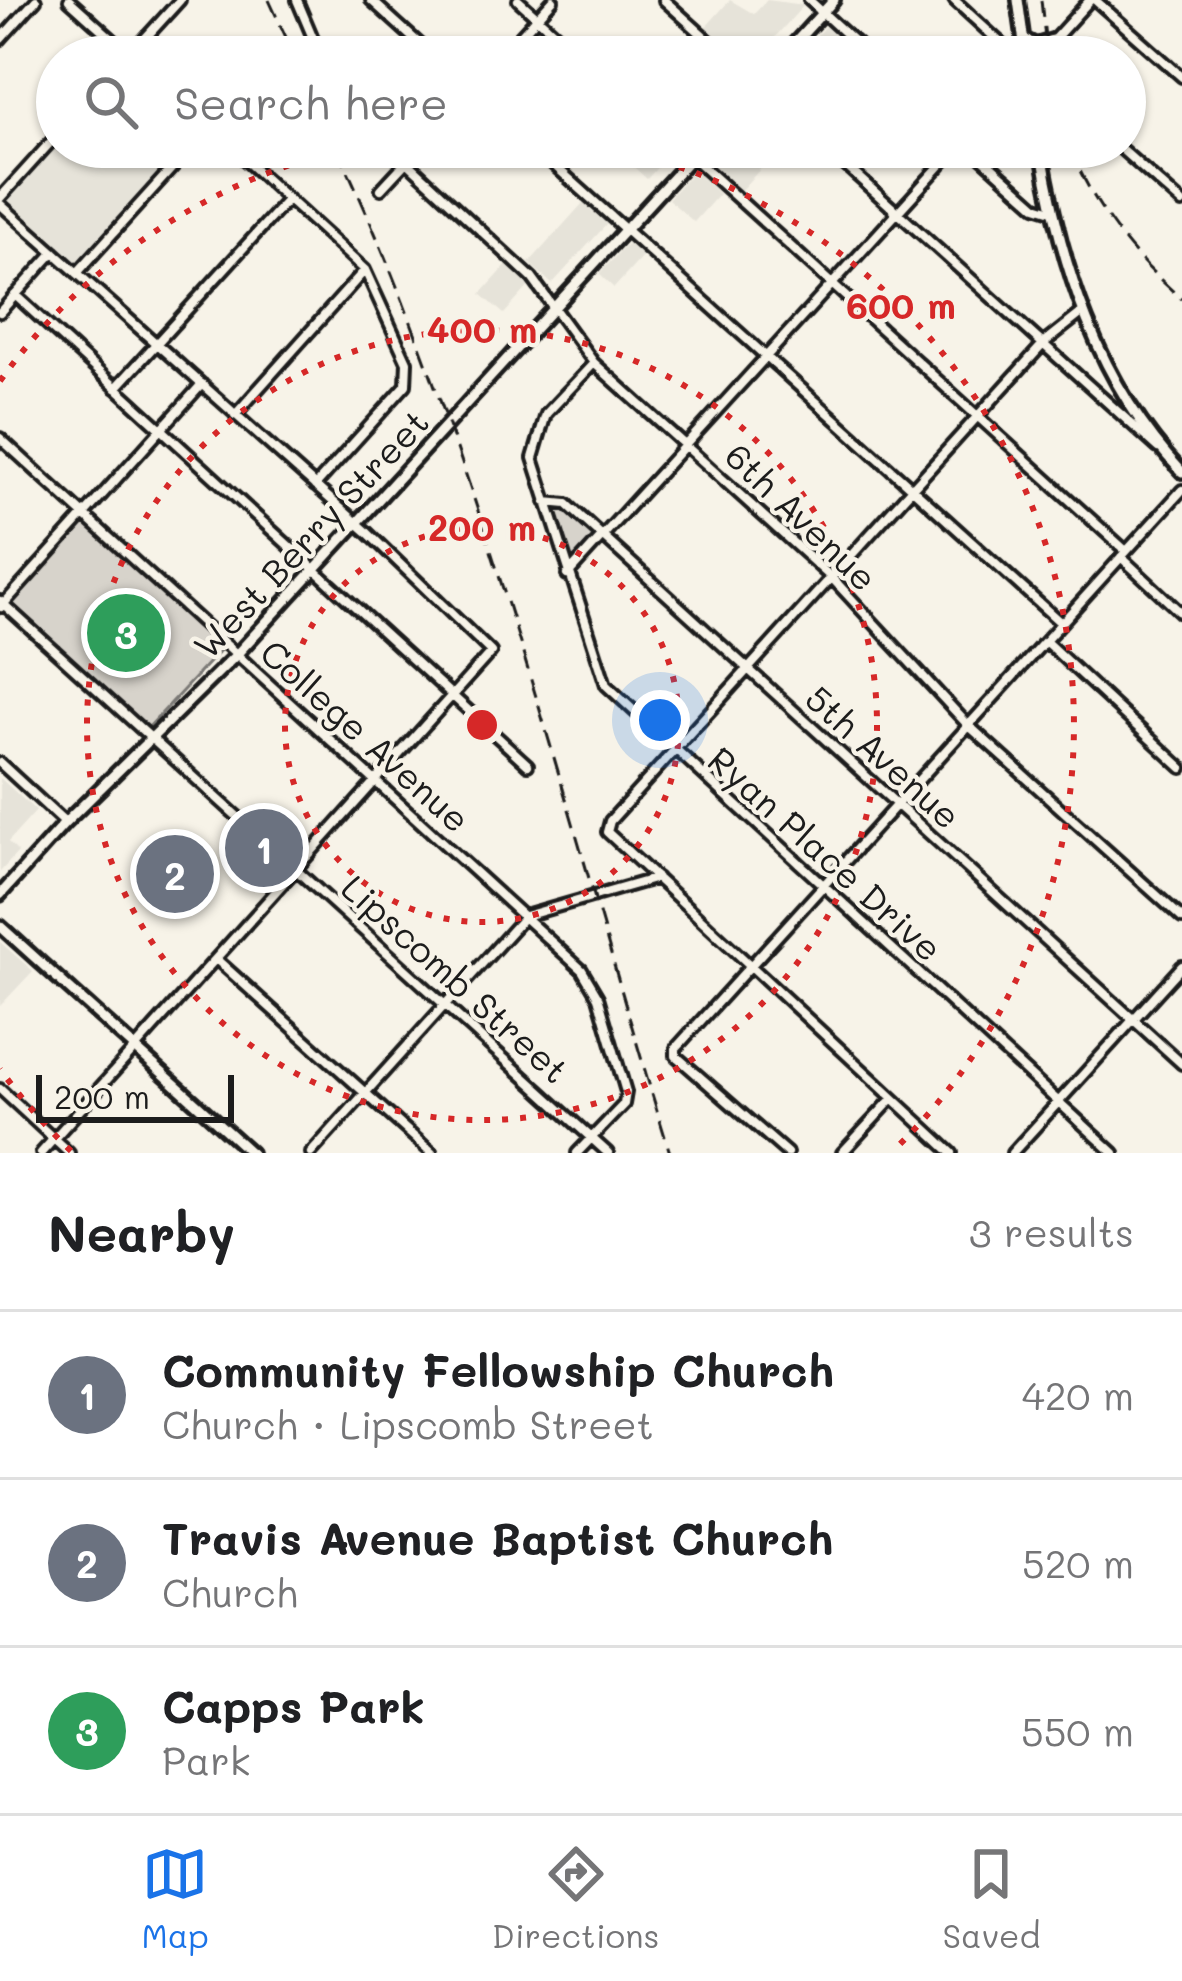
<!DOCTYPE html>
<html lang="en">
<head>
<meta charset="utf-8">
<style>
  body { margin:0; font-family:Mali,sans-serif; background:#f2f2f2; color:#202124 }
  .scale { position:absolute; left:36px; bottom:30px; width:198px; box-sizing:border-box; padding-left:12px; border:6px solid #1c1c1c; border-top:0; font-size:33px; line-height:42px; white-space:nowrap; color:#1c1c1c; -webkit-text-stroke:9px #f7f3e8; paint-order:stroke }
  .you { position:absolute; left:660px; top:720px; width:42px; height:42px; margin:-30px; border:9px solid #fff; border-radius:50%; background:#1a73e8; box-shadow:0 0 0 18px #1a73e833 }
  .badge { display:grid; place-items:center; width:78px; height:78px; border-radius:50%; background:#1a73e8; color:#fff; font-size:39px; font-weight:700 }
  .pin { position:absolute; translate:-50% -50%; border:6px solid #fff; box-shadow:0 3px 12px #0006 }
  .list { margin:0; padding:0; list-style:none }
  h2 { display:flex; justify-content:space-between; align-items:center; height:156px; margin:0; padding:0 48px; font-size:51px }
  h2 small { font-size:39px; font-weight:400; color:#757577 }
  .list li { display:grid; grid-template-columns:78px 1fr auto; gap:36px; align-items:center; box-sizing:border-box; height:168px; padding:0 48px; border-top:3px solid #e0e0e0 }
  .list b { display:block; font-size:45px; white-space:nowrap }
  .list p { margin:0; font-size:39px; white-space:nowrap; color:#757577 }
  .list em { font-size:39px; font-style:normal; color:#757577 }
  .icon { flex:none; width:66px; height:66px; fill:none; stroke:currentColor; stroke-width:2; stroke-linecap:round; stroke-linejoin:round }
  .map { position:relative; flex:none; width:1182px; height:1153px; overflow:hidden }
  .search { position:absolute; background:#fff; box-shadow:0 3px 9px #0004; left:36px; right:36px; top:36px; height:132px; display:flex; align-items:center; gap:30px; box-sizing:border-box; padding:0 42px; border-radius:66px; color:#757577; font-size:45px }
  .sheet { height:660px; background:#fff }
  nav { display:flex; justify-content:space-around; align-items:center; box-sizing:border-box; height:168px; border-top:3px solid #e0e0e0; background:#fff; font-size:33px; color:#757577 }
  nav a { display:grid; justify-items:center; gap:6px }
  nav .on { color:#1a73e8 }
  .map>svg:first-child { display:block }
  .built { fill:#e6e3d9 }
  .green { fill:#d7d3cb; stroke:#7a7874; stroke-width:3 }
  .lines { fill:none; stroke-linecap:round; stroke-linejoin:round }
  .minor-casing { stroke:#1c1c1c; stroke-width:16 }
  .major-casing { stroke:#1c1c1c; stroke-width:18 }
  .minor { stroke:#f7f3e8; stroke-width:8 }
  .major { stroke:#f7f3e8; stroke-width:9 }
  .rail { stroke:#1c1c1c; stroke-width:3; stroke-dasharray:18 9; stroke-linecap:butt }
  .ring { fill:none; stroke:#d62828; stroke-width:6; stroke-dasharray:6 12 }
  .labels { text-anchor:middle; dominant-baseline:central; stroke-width:9; stroke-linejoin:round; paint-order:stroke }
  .street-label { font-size:36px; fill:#1c1c1c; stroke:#f7f3e8 }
  .centre { fill:#d62828; stroke:#f7f3e8; stroke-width:6 }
  .ring-label { font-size:36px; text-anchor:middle; font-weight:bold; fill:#d62828; stroke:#f7f3e8; stroke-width:9; stroke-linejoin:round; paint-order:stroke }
</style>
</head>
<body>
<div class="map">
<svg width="1182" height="1153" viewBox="0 0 1182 1153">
  <rect width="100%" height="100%" fill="#f7f3e8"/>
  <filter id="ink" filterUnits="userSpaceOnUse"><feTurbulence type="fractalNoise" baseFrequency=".00833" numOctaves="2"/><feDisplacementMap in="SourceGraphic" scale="24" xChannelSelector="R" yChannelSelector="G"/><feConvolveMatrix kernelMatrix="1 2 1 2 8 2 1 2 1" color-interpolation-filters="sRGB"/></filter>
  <g filter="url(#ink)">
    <path class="built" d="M730,0l24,14 13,-14 37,5 -47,52h-22l-31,-28z
      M826,25l14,12 -18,20h-25z
      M57,146v1h124l-105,116 -69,-62z
      M636,147h31l5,4 -25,28 -22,-20z
      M715,147h66l-43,46 -35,-32z
      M694,170l25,24 -25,28 -26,-23z
      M583,203l24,21 -55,60 -23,-21z
      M628,243l15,13 -29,32 -15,-14z
      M508,264l23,20 -27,30 -23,-20z
      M0,778l36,33 -28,31 10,10 -18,20z
      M0,942l33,29 -33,35z"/>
    <path class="green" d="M563,506l33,31 -27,31 -16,-57z
      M87,520l137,126 -77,83 -136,-126z"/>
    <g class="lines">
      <defs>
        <path id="minor" d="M69,0l63,57
          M297,0l24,57
          M371,0l63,57
          M518,0l63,57
          M664,0l63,57
          M809,0l62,57
          M954,0l62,57
          M1095,0l87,77
          M0,40l36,-40
          M129,56l51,-56
          M501,57l52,-57
          M1038,57l52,-57
          M231,147l134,123 42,92 -1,23 -91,101
          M391,147l141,131 62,85 239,216 135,146 214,193
          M534,147l527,476
          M681,147l445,404
          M825,147l333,301
          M970,147l66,59 16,5
          M1119,147l63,56
          M381,189l39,-42
          M0,198l57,-63
          M0,204l366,327 125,121 -450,501
          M77,273l114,-126
          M15,295l513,470
          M0,312l54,-60
          M594,363l-48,51 -13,44 73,227 508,468
          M116,388l172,-189
          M235,415l130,-145
          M0,438l582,532 16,27 28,95 -2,12 -47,49
          M546,502l21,2 615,560
          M1121,557l61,57
          M567,575l390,-428
          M0,601l608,552
          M1,607l201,-223
          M1045,641l137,127
          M0,763l65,60
          M216,959l216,194
          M0,1089l69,64
          M311,1153l214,-237 132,-38
          M787,1153l-111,-97v-8l506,-558
          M842,1153l50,-54
          M952,1153l-345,-321 3,-11 435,-479 38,-30
          M1012,1153l170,-187"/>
        <path id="major" d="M1018,0l8,57
          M1024,39l12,6 16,-5
          M782,57l52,-57
          M1041,147c19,117 57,237 141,325
          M0,895l65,-72 172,-169 464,-507
          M0,926l251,227"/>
      </defs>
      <use href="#minor" class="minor-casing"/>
      <use href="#major" class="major-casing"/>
      <use href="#minor" class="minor"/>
      <use href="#major" class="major"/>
      <path class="rail" d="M269,0l26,57
        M1041,0l6,57
        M337,147c148,319 229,670 333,1006
        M1069,147c26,61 62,109 113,152"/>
    </g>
  </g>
  <g class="ring">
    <circle cx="482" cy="725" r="197"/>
    <circle cx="482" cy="725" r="395"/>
    <path d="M71 1151A592 592 0 0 1 0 1069M0 381A592 592 0 0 1 354 147M610 147A592 592 0 0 1 893 1151"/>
  </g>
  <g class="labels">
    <g class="street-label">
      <text transform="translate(802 516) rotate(44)">6th Avenue</text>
      <text transform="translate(310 533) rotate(-47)">West Berry Street</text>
      <text transform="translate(366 735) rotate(42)">College Avenue</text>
      <text transform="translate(884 756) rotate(42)">5th Avenue</text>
      <text transform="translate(826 853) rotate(42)">Ryan Place Drive</text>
      <text transform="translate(456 978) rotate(42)">Lipscomb Street</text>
    </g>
  </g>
  <circle cx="482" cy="725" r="18" class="centre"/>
  <g class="ring-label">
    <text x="901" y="319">600 m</text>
    <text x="482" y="343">400 m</text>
    <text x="482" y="541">200 m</text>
  </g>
</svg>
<div class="scale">200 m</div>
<div class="you"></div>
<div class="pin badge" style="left:264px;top:848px;background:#6b7280">1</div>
<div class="pin badge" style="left:175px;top:874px;background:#6b7280">2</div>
<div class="pin badge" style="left:126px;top:633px;background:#2e9e5b">3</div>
<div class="search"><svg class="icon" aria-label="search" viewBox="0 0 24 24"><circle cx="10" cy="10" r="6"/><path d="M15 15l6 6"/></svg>Search here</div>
</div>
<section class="sheet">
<h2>Nearby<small>3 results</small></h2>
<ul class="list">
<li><span class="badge" style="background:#6b7280">1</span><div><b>Community Fellowship Church</b><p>Church · Lipscomb Street</p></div><em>420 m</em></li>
<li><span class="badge" style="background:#6b7280">2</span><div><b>Travis Avenue Baptist Church</b><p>Church</p></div><em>520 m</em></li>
<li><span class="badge" style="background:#2e9e5b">3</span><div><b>Capps Park</b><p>Park</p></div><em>550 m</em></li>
</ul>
</section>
<nav>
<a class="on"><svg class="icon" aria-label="map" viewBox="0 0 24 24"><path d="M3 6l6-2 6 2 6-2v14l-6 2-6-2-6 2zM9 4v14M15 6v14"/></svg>Map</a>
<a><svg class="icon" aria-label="directions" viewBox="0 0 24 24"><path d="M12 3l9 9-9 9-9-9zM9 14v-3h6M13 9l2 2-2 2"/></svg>Directions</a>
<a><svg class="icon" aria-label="saved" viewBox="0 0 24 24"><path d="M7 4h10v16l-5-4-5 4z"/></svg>Saved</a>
</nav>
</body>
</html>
